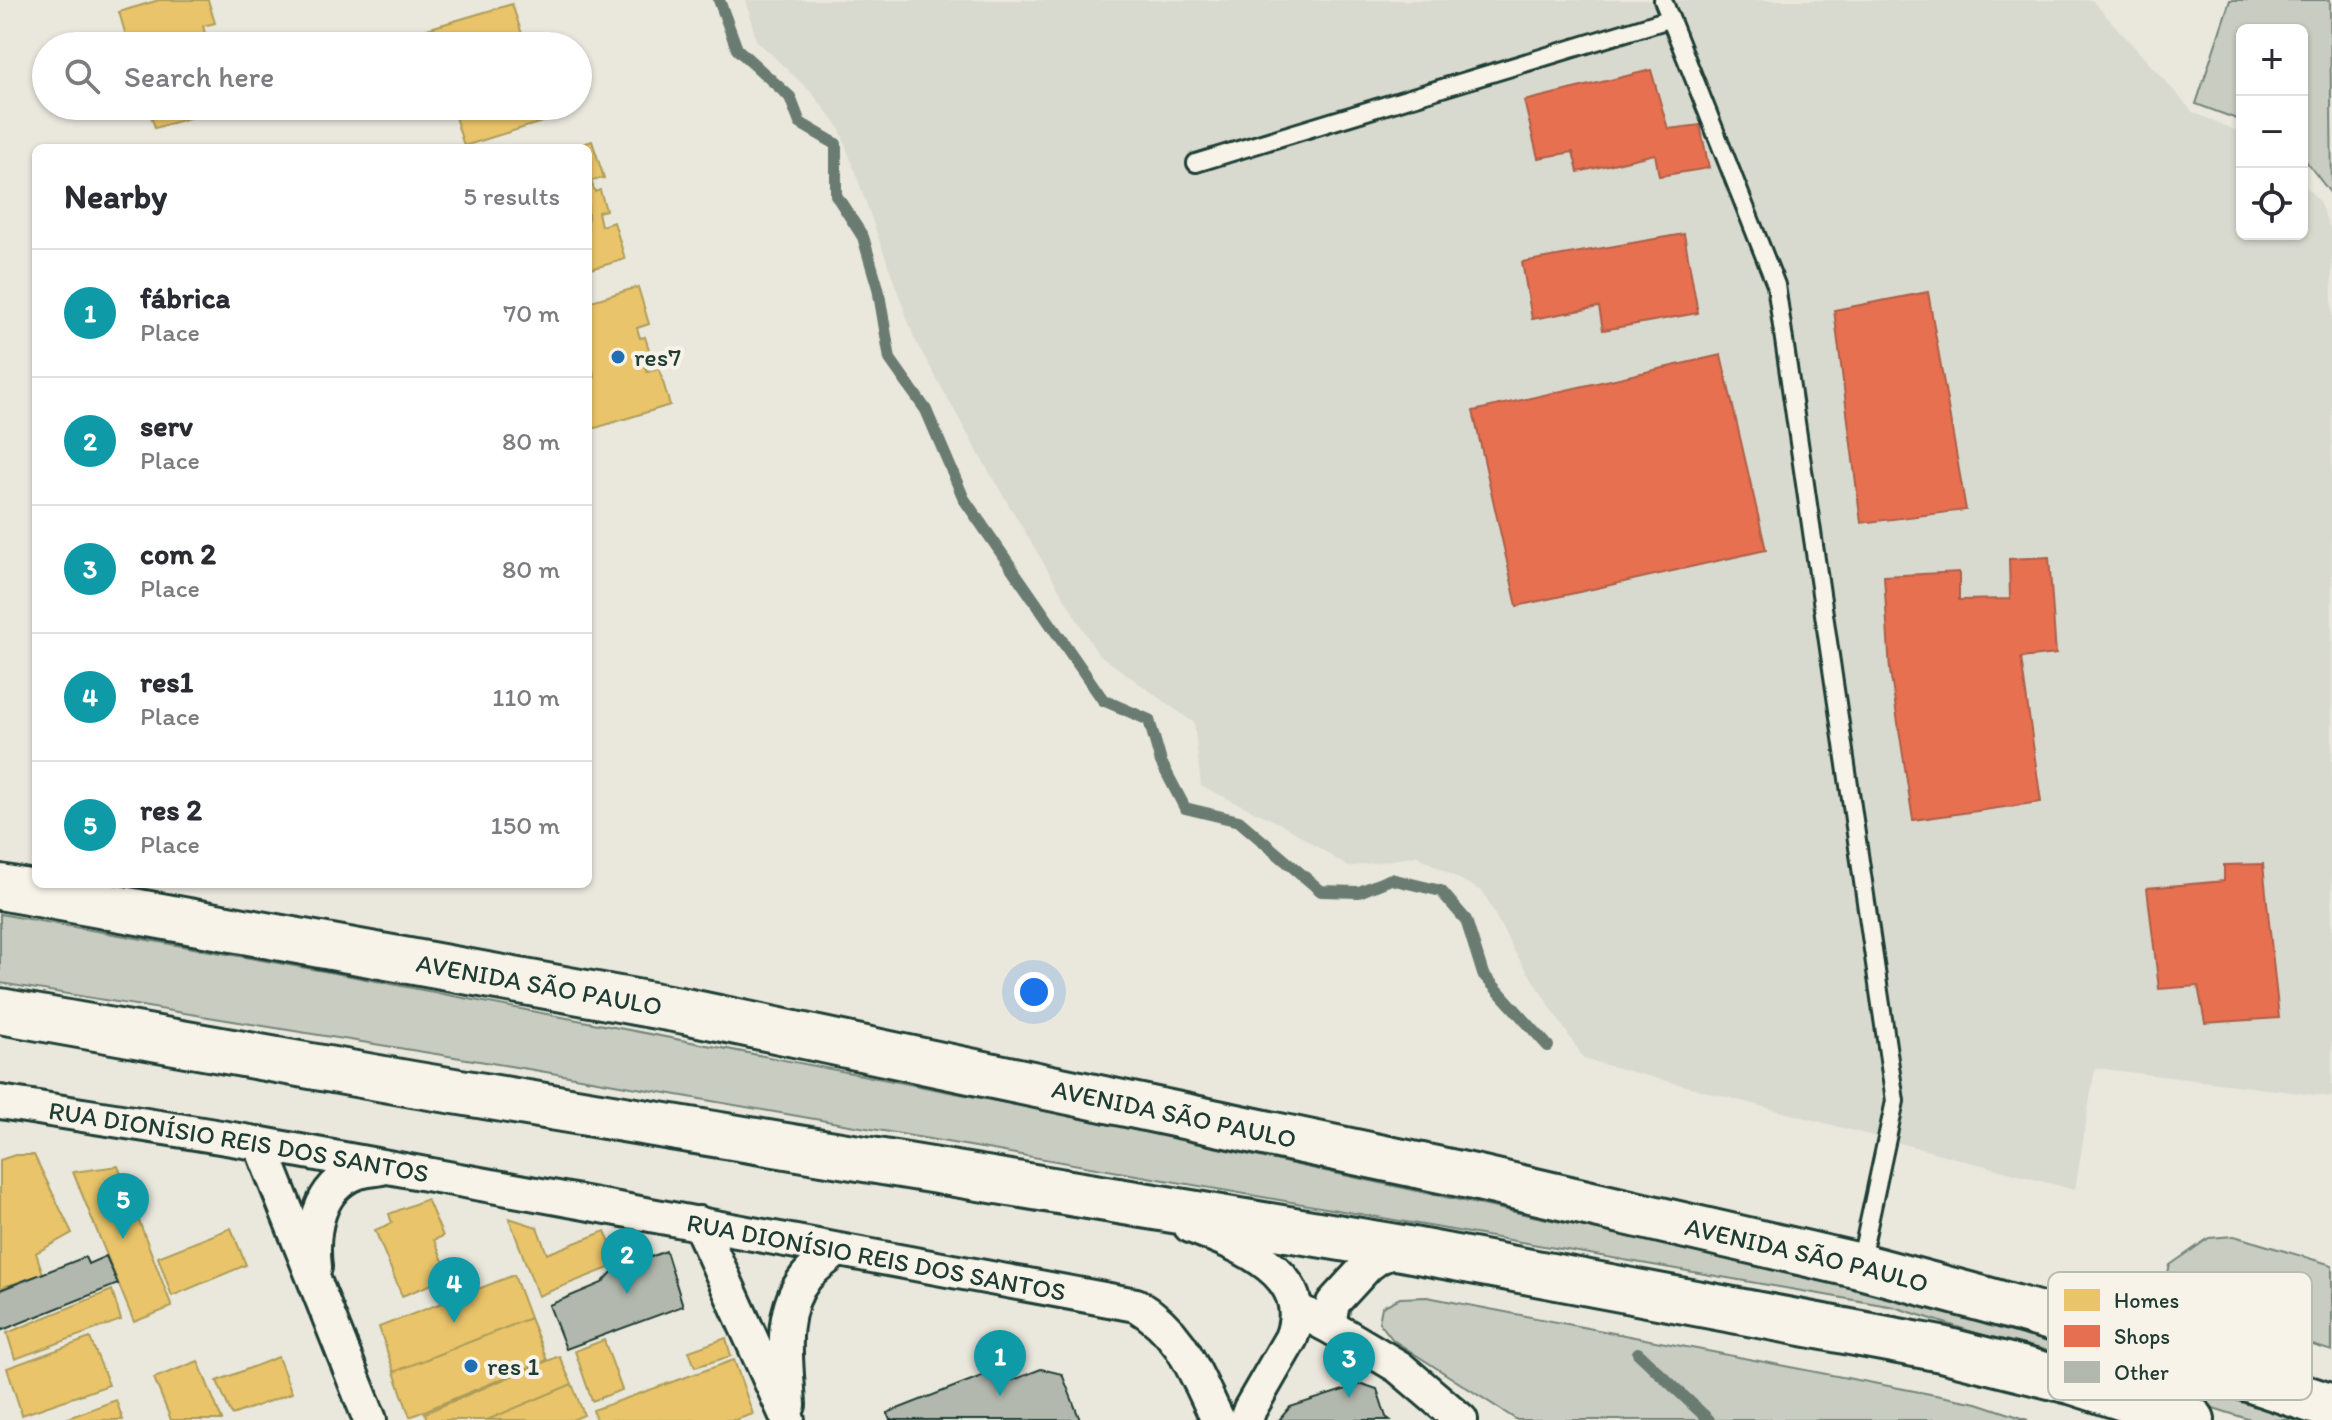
<!DOCTYPE html>
<html lang="en">
<head>
<meta charset="utf-8">
<style>
  body { margin:0; font-family:Itim,sans-serif; background:#f7f7f7; color:#2b2b33 }
  .controls { position:absolute; right:24px; top:24px; display:grid; overflow:hidden; border-radius:12px; box-shadow:0 2px 6px #0004 }
  .controls button { width:72px; height:72px; display:grid; place-items:center; padding:0; border:0; border-bottom:2px solid #e1e1e2; background:#fff; color:#2b2b33; font:40px sans-serif }
  .you { position:absolute; left:1034px; top:992px; width:28px; height:28px; margin:-20px; border:6px solid #fff; border-radius:50%; background:#1a73e8; box-shadow:0 0 0 12px #1a73e833 }
  .badge { display:grid; place-items:center; width:52px; height:52px; border-radius:50%; background:#1a73e8; color:#fff; font-size:26px; font-weight:700 }
  .pin { position:absolute; translate:-50% -66px; filter:drop-shadow(0 2px 4px #0008) }
  .pin::after { content:''; position:absolute; top:42px; width:28px; height:24px; background:inherit; clip-path:polygon(0 0,100% 0,50% 100%) }
  .list { margin:0; padding:0; list-style:none }
  h2 { display:flex; justify-content:space-between; align-items:center; height:104px; margin:0; padding:0 32px; font-size:34px }
  h2 small { font-size:26px; font-weight:400; color:#7c7c81 }
  .list li { display:grid; grid-template-columns:52px 1fr auto; gap:24px; align-items:center; box-sizing:border-box; height:128px; padding:0 32px; border-top:2px solid #e1e1e2 }
  .list b { display:block; font-size:30px; white-space:nowrap }
  .list p { margin:0; font-size:26px; white-space:nowrap; color:#7c7c81 }
  .list em { font-size:26px; font-style:normal; color:#7c7c81 }
  .icon { flex:none; width:44px; height:44px; fill:none; stroke:currentColor; stroke-width:2; stroke-linecap:round; stroke-linejoin:round }
  .map { position:relative; flex:none; width:2332px; height:1420px; overflow:hidden }
  .search { position:absolute; background:#fff; box-shadow:0 2px 6px #0004; left:32px; top:32px; width:560px; height:88px; display:flex; align-items:center; gap:20px; box-sizing:border-box; padding:0 28px; border-radius:44px; color:#7c7c81; font-size:30px }
  .panel { position:absolute; background:#fff; box-shadow:0 2px 6px #0004; left:32px; top:144px; width:560px; height:744px; border-radius:12px }
  .map>svg:first-child { display:block }
  .built { fill:#d9dacf }
  .green { fill:#c8ccc1; stroke:#74847a; stroke-width:2 }
  .homes { fill:#e9c46a; stroke:#ac9c5a; stroke-width:2 }
  .shops { fill:#e76f51; stroke:#ab6048; stroke-width:2 }
  .lines { fill:none; stroke-linecap:round; stroke-linejoin:round }
  .stream { stroke:#6a7c72; stroke-width:12 }
  .building { fill:#b2b8ae; stroke:#1f3d34; stroke-width:2 }
  .lane-casing { stroke:#1f3d34; stroke-width:22 }
  .street-casing { stroke:#1f3d34; stroke-width:38 }
  .primary-casing { stroke:#1f3d34; stroke-width:50 }
  .lane { stroke:#f7f3e8; stroke-width:16 }
  .street { stroke:#f7f3e8; stroke-width:32 }
  .primary { stroke:#f7f3e8; stroke-width:44 }
  .poi-dot { fill:#1f6fb2; stroke:#f7f3e8; stroke-width:3 }
  .labels { text-anchor:middle; dominant-baseline:central; stroke-width:8; stroke-linejoin:round; paint-order:stroke }
  .poi-label { font-size:26px; fill:#1f3d34; stroke:#f7f3e8; text-anchor:start }
  .street-label { font-size:26px; fill:#1f3d34; stroke:#f7f3e8 }
  .key { fill:#f7f3e8; stroke:#b6bcb2; stroke-width:2 }
  .key-label { font-size:22px; fill:#1f3d34 }
</style>
</head>
<body>
<div class="map">
<svg width="2332" height="1420" viewBox="0 0 2332 1420">
  <rect width="100%" height="100%" fill="#eae8dd"/>
  <filter id="ink" filterUnits="userSpaceOnUse"><feTurbulence type="fractalNoise" baseFrequency=".0125" numOctaves="2"/><feDisplacementMap in="SourceGraphic" scale="16" xChannelSelector="R" yChannelSelector="G"/><feConvolveMatrix kernelMatrix="1 2 1 2 8 2 1 2 1" color-interpolation-filters="sRGB"/></filter>
  <g filter="url(#ink)">
    <path class="built" d="M746,0h1346l101,112 49,21v101h60v-52l17,19 13,32v864l-237,-29 -20,122 -491,-131 -70,-108 -31,-59 -66,-36 -69,11 -63,-41 -84,-40 -7,-63 -97,-70 -119,-200 -64,-115 -75,-211 -29,-36 -54,-51z"/>
    <path class="green" d="M2230,0h100l2,195 -30,-39v-126h-60v91l-46,-17z
      M0,914l340,60 702,136 917,198 348,112h-56l-357,-113 -1360,-237 -534,-87z
      M2234,1236l98,29v86l-157,-48 -11,-16 6,-22 39,-27z
      M1427,1297l550,106 51,17h-511l-124,-80 -14,-18 3,-15 18,-9z"/>
    <path class="homes" d="M159,0h49l7,23 -12,3 3,11 6,-1 3,10h-86l-10,-34z
      M512,4l12,36 -13,4 1,2h-79l-6,-17z
      M148,106h82l-75,22z
      M463,106h77l5,15 -81,25 -11,-36z
      M592,141l12,37 -13,3 4,11 5,-2 6,20 -8,2 3,14 13,-4 11,37 -37,11v-122h-18z
      M638,287l11,37 -12,4 3,10 5,-1 6,19 -8,3 4,13 12,-3 11,36 -81,25 -1,-51 7,-2 -7,-21v-54z
      M15,1155h19l38,78 -36,20 7,21 -43,14v-128z
      M118,1166l54,141 -38,15 -61,-150z
      M427,1199l16,37 -9,4 16,37 -48,19 -27,-66 17,-7 -3,-9z
      M509,1218l28,9 10,27 58,-23 14,33 -81,32z
      M231,1228l15,37 -74,31 -14,-39z
      M514,1275l16,43 -136,54 -15,-45z
      M112,1290l9,30 -106,39 -8,-26z
      M530,1318l17,42 -137,57 -16,-45z
      M90,1338l19,47 -87,30 -15,-47z
      M726,1338l5,18 -36,11 -6,-16z
      M604,1340l18,50 -30,11 -17,-50z
      M559,1356l13,28 -85,36h-60l-2,-7z
      M278,1357l14,36 -60,22 -15,-34z
      M734,1360l19,54 -18,6h-139l-3,-10z
      M198,1361l24,59h-51l-17,-42z
      M572,1384l12,31 -12,5h-85z
      M116,1400l7,20h-60z"/>
    <path class="shops" d="M1651,70l17,59 32,-4 9,43 -50,8 -4,-22 -77,18 -5,-20 -35,6 -14,-57z
      M1684,234l14,79 -95,17 -4,-23 -67,12 -10,-57z
      M1928,292l38,218 -105,13 -27,-213z
      M1721,355l45,195 -249,56 -44,-195z
      M2049,557l7,97 -35,4 20,144 -128,18 -23,-149 -6,-95 75,-4v28l51,-1 -1,-40z
      M2263,864l16,154 -74,5 -7,-37 -39,3 -12,-101 77,-7v-16z"/>
    <g class="lines">
      <path class="stream" d="M719,0l18,49 53,48 10,26 36,21v51l27,42 15,51 12,71 36,51 38,89 139,201 46,20 12,42 24,46 54,13 82,70 38,1 32,-13 50,12 25,29 17,54 65,72
        M1638,1353l71,67"/>
    </g>
    <path class="building" d="M666,1251l17,55 -117,43 -17,-44 53,-22 11,-12z
      M106,1256l12,28 -118,47v-41l85,-33 3,7z
      M1007,1366l6,14 28,-11 21,5 18,46h-190l-3,-7z
      M1362,1384l15,5 9,28 4,3h-111l11,-13z"/>
    <g class="lines">
      <defs>
        <path id="lane" d="M1663,0l113,285 119,816 -35,163
          M1196,163l473,-144"/>
        <g id="street">
          <path id="s1" d="M0,1102c87,14 175,27 262,42 292,51 582,109 874,161 48,29 58,67 82,115"/>
          <path d="M260,1144l110,276"/>
          <path d="M699,1223l89,197"/>
          <path d="M1190,1226c47,18 126,47 101,112l-41,71 -4,11"/>
          <path d="M315,1267c-4,-35 3,-80 41,-94 8,-3 17,-3 26,-5"/>
          <path d="M1296,1309l51,27 52,31 62,53"/>
          <path d="M1335,1330l-5,-10 3,-17 35,-38 11,-8 23,-9"/>
          <path d="M789,1405c-2,-43 -12,-92 17,-128 8,-10 20,-18 29,-25"/>
        </g>
        <g id="primary">
          <path id="s2" d="M0,887l685,124 789,166 386,89 127,34 160,45 185,62"/>
          <path d="M0,1011l412,73 990,164 539,101 133,33 118,38"/>
        </g>
      </defs>
      <use href="#lane" class="lane-casing"/>
      <use href="#street" class="street-casing"/>
      <use href="#primary" class="primary-casing"/>
      <use href="#lane" class="lane"/>
      <use href="#street" class="street"/>
      <use href="#primary" class="primary"/>
    </g>
  </g>
  <g class="poi-dot">
    <circle cx="618" cy="357" r="8"/>
    <circle cx="471" cy="1366" r="8"/>
  </g>
  <g class="labels">
    <g class="poi-label">
      <text x="634" y="357">res7</text>
      <text x="487" y="1366">res 1</text>
    </g>
    <g class="street-label">
      <text stroke="none"><textPath href="#s2" startOffset="548">AVENIDA SÃO PAULO</textPath></text>
      <text stroke="none"><textPath href="#s2" startOffset="1196">AVENIDA SÃO PAULO</textPath></text>
      <text stroke="none"><textPath href="#s1" startOffset="242">RUA DIONÍSIO REIS DOS SANTOS</textPath></text>
      <text stroke="none"><textPath href="#s2" startOffset="1844">AVENIDA SÃO PAULO</textPath></text>
      <text stroke="none"><textPath href="#s1" startOffset="890">RUA DIONÍSIO REIS DOS SANTOS</textPath></text>
    </g>
  </g>
  <rect x="2048" y="1272" width="264" height="128" rx="12" class="key"/>
  <rect x="2064" y="1289" width="36" height="22" fill="#e9c46a"/>
  <rect x="2064" y="1325" width="36" height="22" fill="#e76f51"/>
  <rect x="2064" y="1361" width="36" height="22" fill="#b2b8ae"/>
  <g class="key-label">
    <text x="2114" y="1308">Homes</text>
    <text x="2114" y="1344">Shops</text>
    <text x="2114" y="1380">Other</text>
  </g>
</svg>
<div class="controls">
<button>+</button>
<button>−</button>
<button><svg class="icon" aria-label="locate" viewBox="0 0 24 24"><circle cx="12" cy="12" r="6"/><path d="M12 2v4M12 18v4M2 12h4M18 12h4"/></svg></button>
</div>
<div class="you"></div>
<div class="pin badge" style="left:1000px;top:1396px;background:#0f9aa8">1</div>
<div class="pin badge" style="left:627px;top:1294px;background:#0f9aa8">2</div>
<div class="pin badge" style="left:1349px;top:1398px;background:#0f9aa8">3</div>
<div class="pin badge" style="left:454px;top:1323px;background:#0f9aa8">4</div>
<div class="pin badge" style="left:123px;top:1239px;background:#0f9aa8">5</div>
<div class="search"><svg class="icon" aria-label="search" viewBox="0 0 24 24"><circle cx="10" cy="10" r="6"/><path d="M15 15l6 6"/></svg>Search here</div>
<section class="panel">
<h2>Nearby<small>5 results</small></h2>
<ul class="list">
<li><span class="badge" style="background:#0f9aa8">1</span><div><b>fábrica</b><p>Place</p></div><em>70 m</em></li>
<li><span class="badge" style="background:#0f9aa8">2</span><div><b>serv</b><p>Place</p></div><em>80 m</em></li>
<li><span class="badge" style="background:#0f9aa8">3</span><div><b>com 2</b><p>Place</p></div><em>80 m</em></li>
<li><span class="badge" style="background:#0f9aa8">4</span><div><b>res1</b><p>Place</p></div><em>110 m</em></li>
<li><span class="badge" style="background:#0f9aa8">5</span><div><b>res 2</b><p>Place</p></div><em>150 m</em></li>
</ul>
</section>
</div>
</body>
</html>
